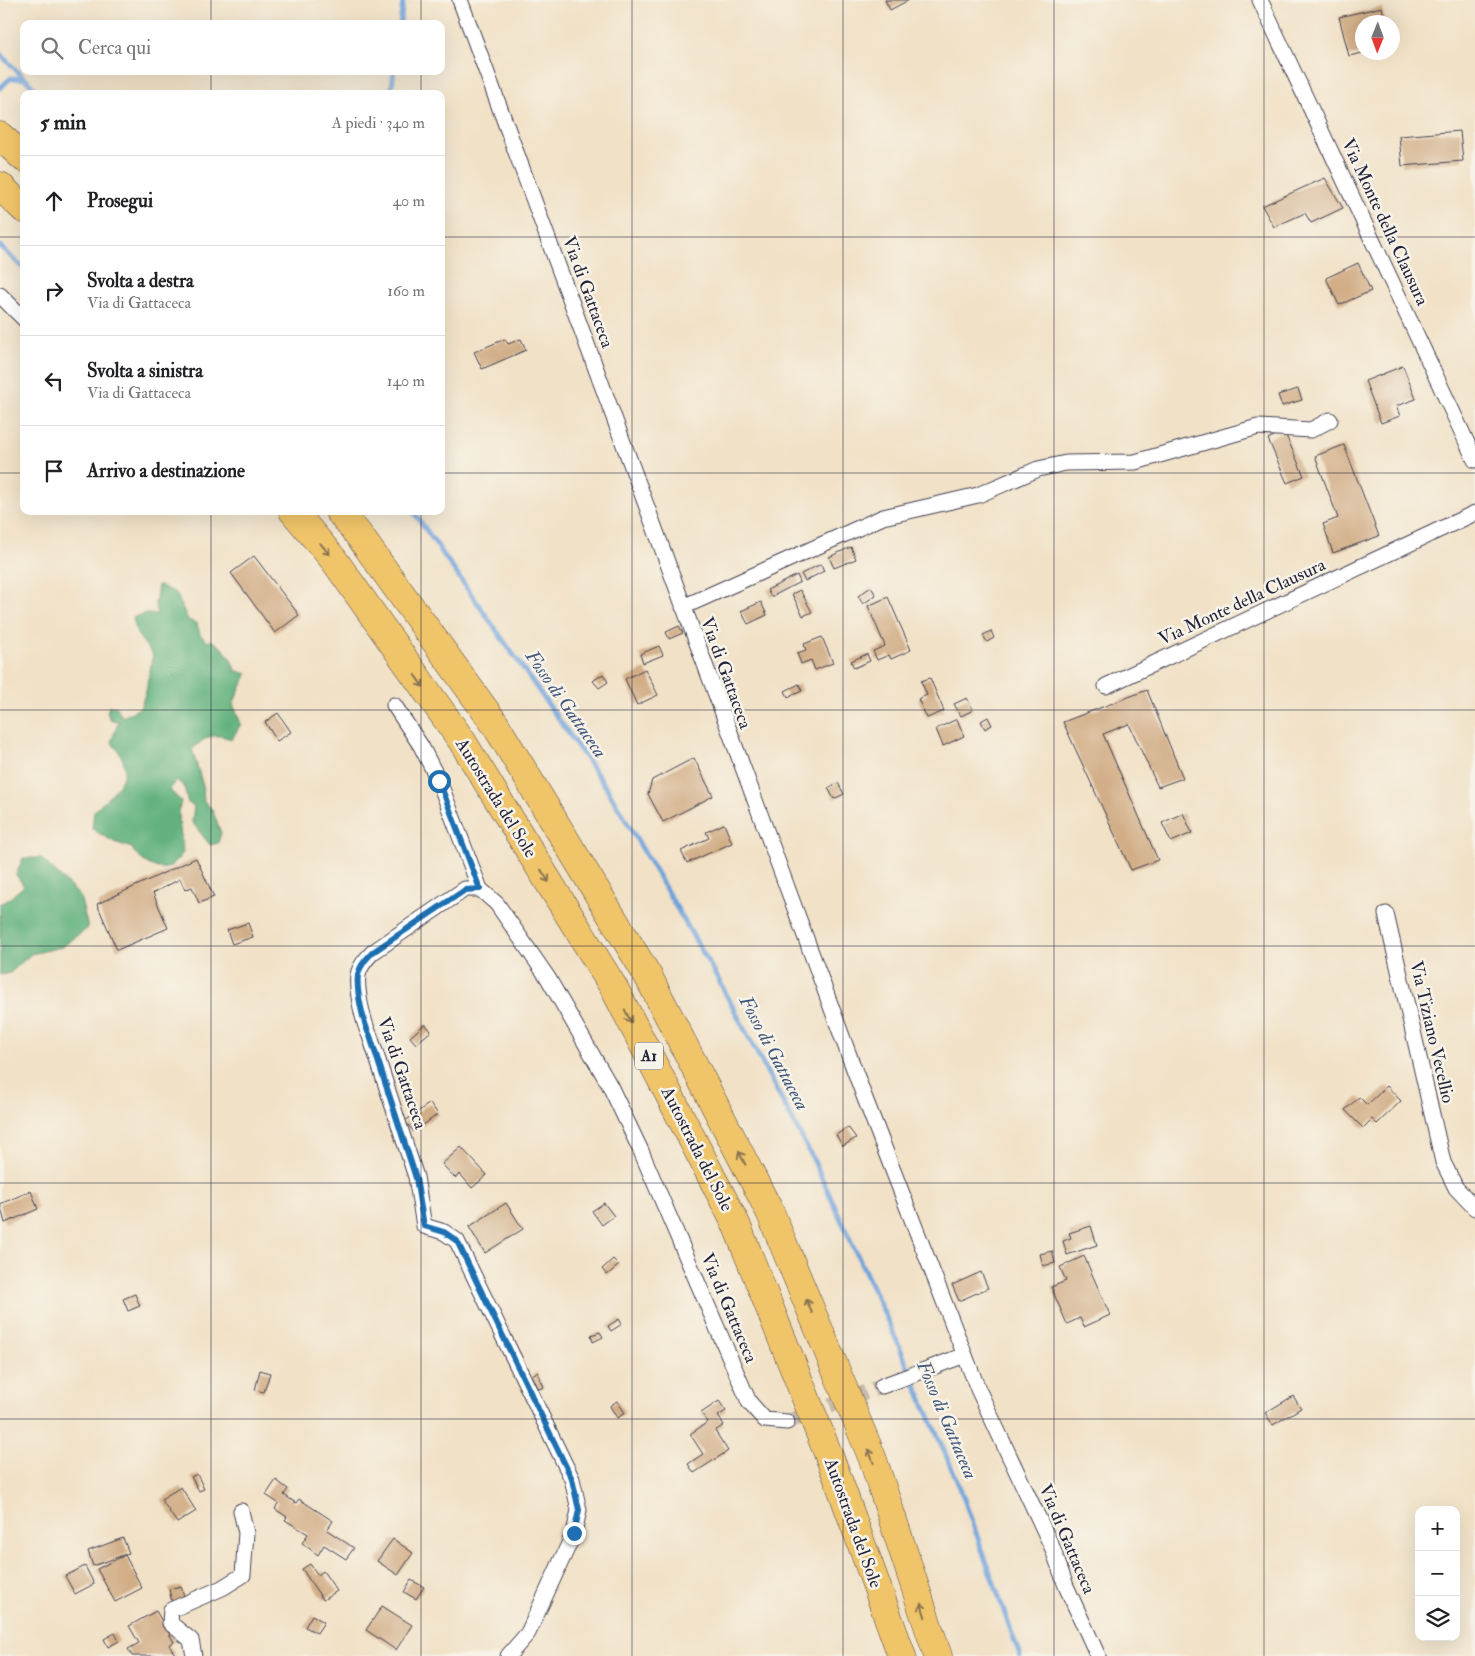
<!DOCTYPE html>
<html lang="it">
<head>
<meta charset="utf-8">
<style>
  body { margin:0; font-family:"IM FELL Double Pica",serif; background:#f2f2f2; color:#202124 }
  .controls { position:absolute; right:15px; bottom:15px; display:grid; overflow:hidden; border-radius:10px; box-shadow:0 5px 20px #0002 }
  .controls button { width:45px; height:45px; display:grid; place-items:center; padding:0; border:0; border-bottom:1px solid #e0e0e0; background:#fff; color:#202124; font:25px sans-serif }
  .compass { position:absolute; left:1355px; top:15px; width:45px; height:45px; border-radius:50%; background:#fff; box-shadow:0 5px 20px #0002; rotate:181deg }
  .stop { position:absolute; width:15px; height:15px; margin:-11px; border:4px solid #1f6fb2; border-radius:50%; background:#fff }
  .stop.end { background:#1f6fb2; border-color:#fff; box-shadow:0 1px 5px #0008 }
  .list { margin:0; padding:0; list-style:none }
  h2 { display:flex; justify-content:space-between; align-items:center; height:65px; margin:0; padding:0 20px; font-size:21px }
  h2 small { font-size:16px; font-weight:400; color:#757577 }
  .list li { display:grid; grid-template-columns:32px 1fr auto; gap:15px; align-items:center; box-sizing:border-box; height:90px; padding:0 20px; border-top:1px solid #e0e0e0 }
  .list b { display:block; font-size:19px; white-space:nowrap }
  .list p { margin:0; font-size:16px; white-space:nowrap; color:#757577 }
  .list em { font-size:16px; font-style:normal; color:#757577 }
  .icon { flex:none; width:28px; height:28px; fill:none; stroke:currentColor; stroke-width:2; stroke-linecap:round; stroke-linejoin:round }
  .map { position:relative; flex:none; width:1475px; height:1656px; overflow:hidden }
  .search { position:absolute; background:#fff; box-shadow:0 5px 20px #0002; left:20px; top:20px; width:425px; height:55px; display:flex; align-items:center; gap:12px; box-sizing:border-box; padding:0 18px; border-radius:10px; color:#757577; font-size:19px }
  .panel { position:absolute; background:#fff; box-shadow:0 5px 20px #0002; left:20px; top:90px; width:425px; height:425px; border-radius:10px }
  .map>svg:first-child { display:block }
  .forest { fill:#63b27e; stroke:#426a5c }
  .lines { fill:none; stroke-linecap:round; stroke-linejoin:round }
  .stream { stroke:#6fa3db; stroke-width:5 }
  .building { fill:#d2ae87 }
  .minor-tunnel { stroke:#c8bbaa; stroke-width:15; stroke-dasharray:15 8; stroke-linecap:butt }
  .minor-casing { stroke:#413f50; stroke-width:17 }
  .motorway-casing { stroke:#413f50; stroke-width:29 }
  .minor { stroke:#fff; stroke-width:15 }
  .motorway { stroke:#f0c469; stroke-width:28 }
  .oneway { stroke:#897352 }
  .route { stroke:#1f6fb2; stroke-width:6 }
  .grid { fill:none; stroke:#22223b; stroke-width:1; stroke-opacity:0.55 }
  .labels { text-anchor:middle; dominant-baseline:central; stroke-width:5; stroke-linejoin:round; paint-order:stroke }
  .shield { fill:#f7f3e8; stroke:#62616f; stroke-width:1 }
  .shield-label { font-size:16px; font-weight:bold; fill:#22223b }
  .street-label { font-size:18px; fill:#22223b; stroke:#f7f3e8 }
  .water-label { font-size:19px; font-style:italic; fill:#41567b; stroke:#f7f3e8 }
</style>
</head>
<body>
<div class="map">
<svg width="1475" height="1656" viewBox="0 0 1475 1656">
  <rect width="100%" height="100%" fill="#f7f3e8"/>
  <filter id="ink" filterUnits="userSpaceOnUse"><feTurbulence type="fractalNoise" baseFrequency=".02" numOctaves="2"/><feDisplacementMap in="SourceGraphic" scale="10" xChannelSelector="R" yChannelSelector="G"/><feConvolveMatrix kernelMatrix="1 2 1 2 8 2 1 2 1" color-interpolation-filters="sRGB"/></filter>
  <filter id="wash" filterUnits="userSpaceOnUse"><feTurbulence type="fractalNoise" baseFrequency=".0096" numOctaves="4" result="noise"/><feDisplacementMap in="SourceGraphic" scale="20" xChannelSelector="R" yChannelSelector="G"/><feGaussianBlur stdDeviation="1.12" result="paint"/><feColorMatrix in="noise" values="0 0 0 0 0 0 0 0 0 0 0 0 0 0 0 0 0 1.4 0 .05"/><feComposite in="paint" operator="in"/></filter>
  <g filter="url(#wash)">
    <rect width="100%" height="100%" fill="#f1e1c6"/>
    <path class="forest" d="M158,585l18,8 12,27 9,4 3,10 8,8 3,-2c13,8 20,16 24,30l12,4 -14,30 8,20 -9,15c-20,-6 -23,-4 -40,10l11,37 1,15 8,8 9,24 -3,10 -8,2 -18,-23 2,-16 -6,-3 -4,-17 -8,-6 -6,10 11,11c-5,18 1,33 2,52 -4,4 -9,12 -14,14 -12,6 -33,-9 -37,-19l-18,-6 -22,-13 2,-18c22,-22 46,-38 17,-69l8,-21 -9,-1 -3,-8 2,-6 8,1 5,10 18,-9 6,-17 7,-36 -16,-21 -4,-16 10,-4h14l-2,-10z
      M23,858h18l39,38 8,32 -26,19 -31,7 -21,19 -10,2v-72l5,-1 19,-16 -8,-11z"/>
    <g class="lines">
      <path class="stream" d="M400,24l3,-22
        M0,54l40,40
        M0,88l11,-10 16,1
        M391,94l3,-23
        M0,246l24,23
        M413,511l195,279 109,187 96,182 83,180 64,149 60,168"/>
    </g>
    <g id="blocks">
      <path class="building" d="M885,0h24l-19,10z
        M1382,7l3,15h-23v31l-13,3 -10,-39z
        M1460,131l3,30 -61,5 -3,-30z
        M1325,178l18,30 -32,15 -6,-10 -31,14 -12,-21z
        M1358,263l13,28 -32,14 -13,-27z
        M505,339l3,5 13,-5 5,11 -44,19 -8,-17z
        M1403,366l13,33 -20,7 4,10 -19,7 -16,-42z
        M1298,389l4,11 -20,6 -4,-11z
        M1284,431l20,45 -17,7 -19,-44z
        M1344,445l35,91 -46,17 -10,-29 15,-6 -23,-62z
        M851,547l5,12 -22,9 -5,-11z
        M254,556l45,59 -24,18 -44,-60z
        M821,564l3,7 -19,10 -4,-7z
        M797,575l3,7 -29,15 -4,-7z
        M871,587l5,8 -13,9 -5,-8z
        M800,590l12,22 -9,4 -11,-22z
        M888,597l23,53 -20,9 -2,-4 -12,5 -4,-9 12,-5 -17,-40z
        M761,602l6,13 -19,9 -7,-13z
        M679,626l4,7 -14,6 -3,-7z
        M991,631l3,7 -7,4 -4,-7z
        M822,637l11,26 -18,7 -4,-10 -10,4 -4,-11 9,-3 -2,-6z
        M659,646l4,9 -20,8 -3,-9z
        M867,654l3,7 -16,7 -3,-7z
        M645,669l13,26 -21,10 -12,-26z
        M603,674l5,8 -9,6 -6,-7z
        M930,678l14,33 -17,7 -9,-19 9,-4 -6,-14z
        M799,684l3,7 -14,6 -3,-6z
        M1147,690l36,88 -25,9 -29,-63 -26,10 55,126 -27,10 -68,-148z
        M967,698l6,12 -12,6 -7,-12z
        M278,713l13,19 -14,9 -12,-19z
        M988,717l4,8 -7,4 -4,-8z
        M957,719l7,17 -21,10 -7,-17z
        M694,758l19,38 -50,26 -15,-28 4,-14z
        M838,783l6,11 -10,5 -6,-11z
        M1183,813l9,20 -21,9 -9,-19z
        M724,824l8,19 -45,20 -6,-12 28,-13 -3,-6z
        M196,858l18,39 -15,6 -7,-16 -7,3 -5,-11 -27,14 15,35 -51,22 -20,-46z
        M248,923l5,14 -21,7 -5,-14z
        M425,1024l6,7 -15,13 -6,-7z
        M1387,1086l14,15 -24,23 -5,-5 -9,9 -18,-18 14,-13 8,8z
        M430,1103l8,11 -24,18 -9,-11z
        M848,1127l8,11 -13,8 -7,-11z
        M461,1147l26,28 -15,13 -12,-14 -5,4 -13,-14z
        M31,1191l7,18 -33,14 -5,-19z
        M506,1203l17,26 -38,24 -16,-26z
        M604,1203l10,13 -12,9 -10,-14z
        M1091,1226l6,19 -30,10 -4,-14 8,-3 -2,-5z
        M1052,1251l3,12 -12,3 -3,-12z
        M1084,1256l26,59 -26,12 -4,-9 -13,6 -16,-37 15,-6 -6,-14z
        M613,1259l6,6 -12,10 -5,-6z
        M981,1272l7,16 -29,13 -7,-16z
        M135,1294l5,12 -12,5 -5,-12z
        M619,1319l3,5 -11,7 -3,-5z
        M600,1332l3,5 -10,5 -2,-7z
        M260,1370l10,3 -6,19 -9,-2z
        M537,1372l7,15 -5,2 -7,-14z
        M1293,1396l8,12 -28,17 -8,-12z
        M617,1401l8,12 -8,5 -7,-12z
        M719,1401l7,10 -8,5 6,9 -9,6 13,20 -34,22 -6,-9 15,-10 -13,-20 18,-12 -7,-9z
        M197,1474l7,15 -5,2 -8,-14z
        M276,1480l12,9 -4,6 12,8 3,-4 34,22 -6,9 27,18 -8,11 -22,-14 -6,10 -16,-12 6,-9 -23,-14 2,-3 -12,-8 3,-6 -12,-8z
        M181,1487l15,24 -19,12 -16,-24z
        M123,1538l6,15 -36,13 -5,-15z
        M393,1539l20,14 -15,22 -21,-14z
        M125,1555l17,33 -27,14 -18,-33z
        M310,1564l8,11 5,-4 14,20 -14,9 -21,-31z
        M85,1566l9,18 -19,10 -10,-18z
        M411,1580l13,7 -8,12 -12,-7z
        M181,1586l4,14 -13,3 -3,-14z
        M382,1606l30,19 -16,25 -30,-20z
        M156,1611l18,31 -5,3 7,11h-44l-4,-7 11,-6 -10,-17z
        M312,1615l12,7 -7,11 -12,-6z
        M115,1633l4,8 -11,6 -4,-8z"/>
    </g>
  </g>
  <g filter="url(#ink)">
    <use href="#blocks" fill-opacity="0" stroke="#413f50" stroke-width="1"/>
    <g class="lines">
      <path class="minor-tunnel" d="M787,1422l95,-36"/>
      <defs>
        <path id="minor" d="M460,0l404,1096 114,293 74,158 14,39 32,70
          M1260,0l215,460
          M0,295l24,24
          M683,607l200,-90 95,-22 60,-26 28,-6 69,-1 123,-35 53,3 19,-10
          M1106,686l369,-173
          M394,705l27,41 18,35 41,108
          M1386,914l57,248 13,26 19,20
          M882,1386l83,-31
          M194,1656l-3,-16 -21,-17 1,-13 51,-22 21,-13 3,-42 -5,-22
          M508,1656l20,-23 46,-100 5,-23 -7,-31 -115,-238 -13,-9 -20,-6 -8,-49 -46,-141c-7,-14 -14,-46 -12,-61 2,-10 9,-17 15,-23l92,-63h15l17,15 51,74 62,108 31,65 108,251 16,18 22,2"/>
        <path id="motorway" d="M0,136l24,22
          M0,186l24,23
          M293,511l41,49 128,181 152,247 122,236 99,247 67,185
          M339,511l19,23 137,190 153,252 122,236 102,245 66,199"/>
      </defs>
      <use href="#minor" class="minor-casing"/>
      <use href="#motorway" class="motorway-casing"/>
      <use href="#minor" class="minor"/>
      <use href="#motorway" class="motorway"/>
    </g>
    <defs><path id="oneway-shaft" d="M-6 0H5M1.5-3L5.5 0L1.5 3" fill="none" stroke-width="1.6" stroke-linecap="round" stroke-linejoin="round" transform="scale(1.25)"/></defs>
    <g class="oneway">
      <use href="#oneway-shaft" transform="translate(325 549) rotate(50)"/>
      <use href="#oneway-shaft" transform="translate(419 681) rotate(55)"/>
      <use href="#oneway-shaft" transform="translate(545 876) rotate(58)"/>
      <use href="#oneway-shaft" transform="translate(628 1016) rotate(63)"/>
      <use href="#oneway-shaft" transform="translate(742 1158) rotate(-117)"/>
      <use href="#oneway-shaft" transform="translate(809 1306) rotate(-113)"/>
      <use href="#oneway-shaft" transform="translate(871 1456) rotate(-111)"/>
      <use href="#oneway-shaft" transform="translate(923 1610) rotate(-108)"/>
    </g>
  </g>
  <g class="lines" filter="url(#ink)">
    <path class="route" d="M439,781l41,108 -15,1 -92,62c-6,6 -13,13 -15,23 -2,15 5,47 12,61l46,142 8,48 20,6 13,9 115,238 7,31 -5,23"/>
  </g>
  <path class="grid" d="M211,0v24M421,0v24M632,0v1656M843,0v1656M1054,0v1656M1264,0v1656M211,71v23M421,71v23M0,237h24M441,237h1034M0,473h24M441,473h1034M211,511v1145M421,511v1145M0,710h1475M0,946h1475M0,1183h1475M0,1419h1475"/>
  <g class="labels">
    <rect class="shield" x="635" y="1042.5" width="28" height="27" rx="4"/>
    <g class="shield-label">
      <text x="649" y="1056">A1</text>
    </g>
    <g class="street-label">
      <text transform="translate(1385 222) rotate(65)">Via Monte della Clausura</text>
      <text transform="translate(588 292) rotate(70)">Via di Gattaceca</text>
      <text transform="translate(1242 602) rotate(-25)">Via Monte della Clausura</text>
      <text transform="translate(726 673) rotate(70)">Via di Gattaceca</text>
      <text transform="translate(496 798) rotate(58)">Autostrada del Sole</text>
      <text transform="translate(1432 1032) rotate(77)">Via Tiziano Vecellio</text>
      <text transform="translate(402 1073) rotate(71)">Via di Gattaceca</text>
      <text transform="translate(697 1149) rotate(63)">Autostrada del Sole</text>
      <text transform="translate(729 1308) rotate(67)">Via di Gattaceca</text>
      <text transform="translate(853 1523) rotate(70)">Autostrada del Sole</text>
      <text transform="translate(1067 1539) rotate(67)">Via di Gattaceca</text>
    </g>
    <g class="water-label">
      <text transform="translate(566 704) rotate(55)">Fosso di Gattaceca</text>
      <text transform="translate(774 1053) rotate(62)">Fosso di Gattaceca</text>
      <text transform="translate(947 1420) rotate(67)">Fosso di Gattaceca</text>
    </g>
  </g>
</svg>
<div class="controls">
<button>+</button>
<button>−</button>
<button><svg class="icon" aria-label="layers" viewBox="0 0 24 24"><path d="M12 4l9 5-9 5-9-5zM3 14l9 5 9-5"/></svg></button>
</div>
<svg class="compass" viewBox="-18 -18 36 36"><path d="M0-13l5 13h-10z" fill="#e53935"/><path d="M0 13l5-13h-10z" fill="#757577"/></svg>
<div class="stop" style="left:439px;top:781px"></div>
<div class="stop end" style="left:574px;top:1533px"></div>
<div class="search"><svg class="icon" aria-label="search" viewBox="0 0 24 24"><circle cx="10" cy="10" r="6"/><path d="M15 15l6 6"/></svg>Cerca qui</div>
<section class="panel">
<h2>5 min<small>A piedi · 340 m</small></h2>
<ul class="list">
<li><svg class="icon" aria-label="ahead" viewBox="0 0 24 24"><path d="M12 20V5M6 11l6-6 6 6"/></svg><div><b>Prosegui</b></div><em>40 m</em></li>
<li><svg class="icon" aria-label="right" viewBox="0 0 24 24"><path d="M7 20v-9h11M14 6l5 5-5 5"/></svg><div><b>Svolta a destra</b><p>Via di Gattaceca</p></div><em>160 m</em></li>
<li><svg class="icon" aria-label="left" viewBox="0 0 24 24"><path d="M17 20v-9H6M10 6l-5 5 5 5"/></svg><div><b>Svolta a sinistra</b><p>Via di Gattaceca</p></div><em>140 m</em></li>
<li><svg class="icon" aria-label="arrive" viewBox="0 0 24 24"><path d="M6 21V4h12l-3 4 3 4H6"/></svg><div><b>Arrivo a destinazione</b></div></li>
</ul>
</section>
</div>
</body>
</html>
